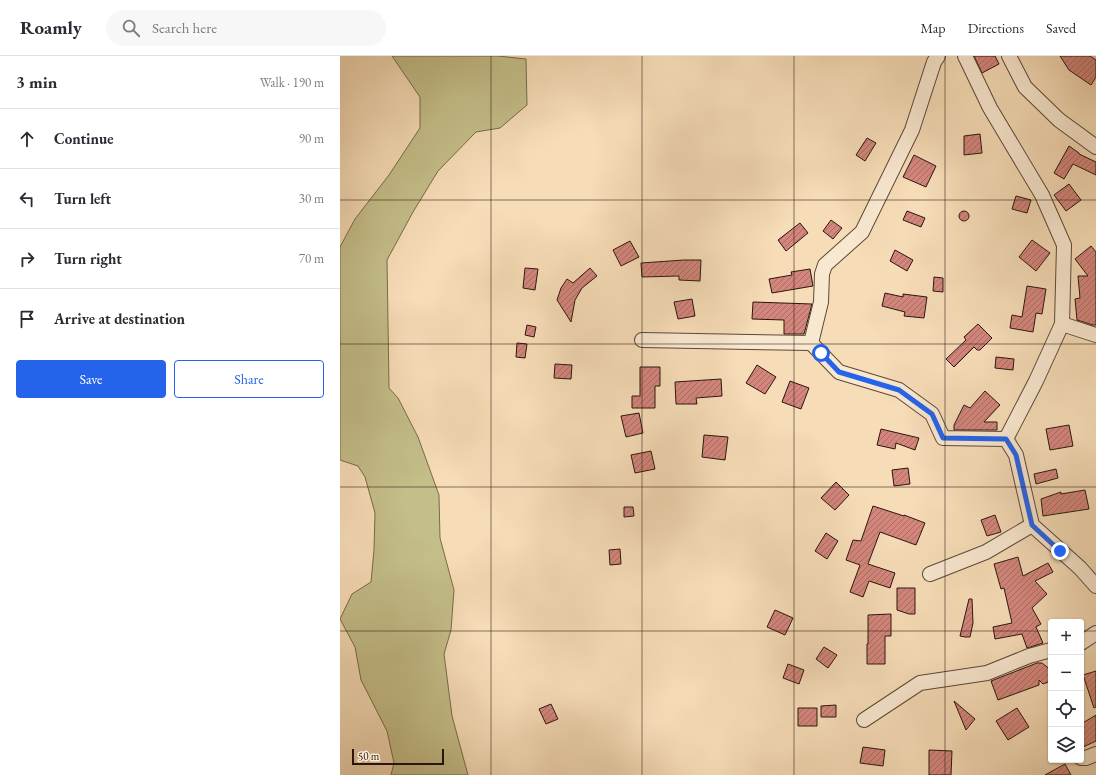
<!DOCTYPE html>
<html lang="en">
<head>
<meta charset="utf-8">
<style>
  body { margin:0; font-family:"EB Garamond",serif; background:#f7f7f7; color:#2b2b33 }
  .controls { position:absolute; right:12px; bottom:12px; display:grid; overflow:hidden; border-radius:4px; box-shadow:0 1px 3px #0004 }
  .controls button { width:36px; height:36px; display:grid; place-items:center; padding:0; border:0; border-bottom:1px solid #e1e1e2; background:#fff; color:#2b2b33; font:20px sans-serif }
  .scale { position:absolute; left:12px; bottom:10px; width:92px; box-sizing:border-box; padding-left:4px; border:2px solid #2a160e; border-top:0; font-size:11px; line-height:14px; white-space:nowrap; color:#2a160e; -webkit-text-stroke:3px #f9e8d0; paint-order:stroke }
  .stop { position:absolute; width:12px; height:12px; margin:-9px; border:3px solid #2563eb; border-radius:50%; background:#fff }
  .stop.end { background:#2563eb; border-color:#fff; box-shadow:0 1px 4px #0008 }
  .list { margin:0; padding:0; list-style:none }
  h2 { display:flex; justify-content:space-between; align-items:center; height:52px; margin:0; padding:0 16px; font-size:17px }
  h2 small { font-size:13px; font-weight:400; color:#7c7c81 }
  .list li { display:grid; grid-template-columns:26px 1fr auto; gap:12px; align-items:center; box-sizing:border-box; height:60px; padding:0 16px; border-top:1px solid #e1e1e2 }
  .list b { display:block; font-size:15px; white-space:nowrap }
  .list em { font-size:13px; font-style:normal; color:#7c7c81 }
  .actions { display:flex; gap:8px; padding:12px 16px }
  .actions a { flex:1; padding:9px 0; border:1px solid #2563eb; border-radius:4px; text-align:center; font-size:14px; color:#2563eb }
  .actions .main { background:#2563eb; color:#fff }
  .icon { flex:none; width:22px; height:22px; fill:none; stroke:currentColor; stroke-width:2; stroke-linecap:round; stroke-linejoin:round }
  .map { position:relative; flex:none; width:756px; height:719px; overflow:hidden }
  header { display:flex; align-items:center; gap:24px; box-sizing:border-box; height:56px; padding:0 20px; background:#fff; border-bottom:1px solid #e1e1e2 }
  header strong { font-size:19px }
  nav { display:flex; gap:22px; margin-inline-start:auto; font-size:14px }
  .search { width:280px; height:36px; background:#f7f7f7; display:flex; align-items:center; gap:10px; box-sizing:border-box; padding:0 14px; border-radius:22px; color:#7c7c81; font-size:15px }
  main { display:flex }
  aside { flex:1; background:#fff }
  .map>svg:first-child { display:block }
  .garden { fill:#c4be89; stroke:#776a4c }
  .building { fill:url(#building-hatch); stroke:#2a160e }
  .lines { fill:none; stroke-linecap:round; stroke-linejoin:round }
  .minor-casing { stroke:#5d4838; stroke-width:16 }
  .minor { stroke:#f9e8d0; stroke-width:14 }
  .route { stroke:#2563eb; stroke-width:5 }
  .grid { fill:none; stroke:#2a160e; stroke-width:1; stroke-opacity:0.55 }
</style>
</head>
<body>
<header>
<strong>Roamly</strong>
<div class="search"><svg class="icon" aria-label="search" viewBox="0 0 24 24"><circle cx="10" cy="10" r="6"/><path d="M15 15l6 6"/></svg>Search here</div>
<nav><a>Map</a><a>Directions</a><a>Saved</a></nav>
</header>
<main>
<aside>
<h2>3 min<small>Walk · 190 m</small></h2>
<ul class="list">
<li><svg class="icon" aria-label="ahead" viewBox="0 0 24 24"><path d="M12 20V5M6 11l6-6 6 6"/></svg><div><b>Continue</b></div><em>90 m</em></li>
<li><svg class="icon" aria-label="left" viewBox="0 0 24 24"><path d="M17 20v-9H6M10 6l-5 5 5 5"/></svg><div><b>Turn left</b></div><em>30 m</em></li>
<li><svg class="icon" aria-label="right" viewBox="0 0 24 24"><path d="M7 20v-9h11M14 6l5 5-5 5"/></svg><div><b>Turn right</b></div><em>70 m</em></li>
<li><svg class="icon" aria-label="arrive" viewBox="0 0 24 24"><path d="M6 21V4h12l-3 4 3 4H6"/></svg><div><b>Arrive at destination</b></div></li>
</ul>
<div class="actions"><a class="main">Save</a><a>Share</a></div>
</aside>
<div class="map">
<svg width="756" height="719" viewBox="0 0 756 719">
  <defs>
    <pattern id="building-hatch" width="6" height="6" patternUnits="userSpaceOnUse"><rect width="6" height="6" fill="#d4867d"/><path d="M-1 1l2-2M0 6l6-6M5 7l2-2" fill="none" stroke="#ac6d65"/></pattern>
  </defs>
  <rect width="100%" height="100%" fill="#f6dcb7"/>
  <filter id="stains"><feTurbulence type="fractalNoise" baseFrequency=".005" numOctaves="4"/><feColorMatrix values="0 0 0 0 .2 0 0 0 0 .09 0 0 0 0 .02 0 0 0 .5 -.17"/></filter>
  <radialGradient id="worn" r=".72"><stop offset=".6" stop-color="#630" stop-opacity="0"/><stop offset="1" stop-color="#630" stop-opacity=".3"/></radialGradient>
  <path class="garden" d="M52,0h106l28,3 1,46 -27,23 -24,4 -38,39 -25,41 -26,48 2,128 9,10 20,39 21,58 1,43 14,52 -3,40 -7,24 8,62 16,59h-77l3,-12 -7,-32 -26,-51 -6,-33 -15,-28 12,-25 19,-12 3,-32 1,-37 -10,-36 -7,-11 -18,-6v-213l15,-28 34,-44 31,-47v-31z"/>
  <path class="building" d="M634,0h21l4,8 -17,9z
    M720,0h30l6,4v17l-5,8 -22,-15z
    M640,78l2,19 -18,2v-19z
    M527,82l9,5 -11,18 -9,-6z
    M729,90l10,7v1l17,8v13l-23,-11 -9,15 -10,-6z
    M574,99l22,11 -10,21 -23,-10z
    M729,128l12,16 -15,11 -12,-16z
    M676,140l15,4 -4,13 -15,-4z
    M619 160a5 5 0 1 1 10 0a5 5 0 1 1-10 0Z
    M567,155l18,7 -4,9 -18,-7z
    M491,164l11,8 -9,11 -10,-8z
    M460,167l8,10 -22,18 -8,-11z
    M692,184l18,13 -14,18 -17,-14z
    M290,185l9,16 -18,9 -8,-16z
    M751,190l5,6v73h-3l-16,-5 -2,-21 5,-1 -2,-22h10l-13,-17z
    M555,194l18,10 -6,11 -17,-10z
    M344,204h17l-1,21 -21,-1v-4l-37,1 -1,-14z
    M185,212l13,1 -3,21 -12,-2z
    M250,212l7,8 -15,12 -7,12 -4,22 -14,-22 4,-12 6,-9 6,4z
    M470,213l3,17 -41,7 -3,-14 23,-4 -1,-3z
    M594,221l9,1v14l-10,-1z
    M687,230l19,3 -4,25 -6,-1 -3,19 -23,-4 2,-13 10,2z
    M545,237l18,4v-3l24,3 -3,21 -20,-2 1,-4 -23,-6z
    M352,243l3,17 -17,3 -4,-17z
    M413,246l59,2 -8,30h-20v-14l-32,-1z
    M638,268l14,14 -12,12h-3l-3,-3 -20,20 -8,-8 20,-19 -2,-3z
    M187,269l9,2 -2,10 -9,-2z
    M177,287l10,1 -2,14 -9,-1z
    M656,301l18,2 -1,11 -18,-2z
    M215,308l17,1 -1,14 -17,-1z
    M417,309l19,12 -11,17 -19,-11z
    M300,311h20v19h-5v22h-23v-12h8z
    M381,323l1,17 -26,2 1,6h-21l-1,-22z
    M450,325l19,7 -8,21 -19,-7z
    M645,335l15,14 -16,17h13v8h-43v-5l10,-20 6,3z
    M299,357l4,20 -17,4 -5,-21z
    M729,369l4,21 -23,4 -4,-21z
    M541,373l38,9 -4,12 -19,-7 -1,6 -18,-4z
    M364,379l24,2 -3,23 -23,-3z
    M311,395l4,18 -20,4 -4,-18z
    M568,412l2,16 -16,2 -2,-16z
    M716,413l2,9 -22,6 -2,-10z
    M496,426l13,13 -14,15 -14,-12z
    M745,434l4,19 -46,7 -2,-17 20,-7v2z
    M533,450l31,10v-1l21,8 -9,22 -36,-13 -12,32 27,9 -5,15 -21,-7 -6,16 -13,-5 10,-27 -14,-5 7,-20 8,1z
    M284,451h9l1,9 -10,1z
    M655,459l6,17 -14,4 -6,-16z
    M486,477l12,8 -11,18 -12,-8z
    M280,493l1,15 -11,1 -1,-15z
    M678,501l5,19 25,-13 5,9 -18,9 12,13 -15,14 9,16 -5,3 7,16 -16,5 -5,-14 -27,5 -2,-12 19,-4 -8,-35 -3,1 -7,-25z
    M557,532h18v26h-6l-12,-4z
    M629,543h3l1,24 -3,14h-5l-5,-1z
    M435,554l18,8 -8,17 -18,-8z
    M551,558v22h-6v28h-18v-20h1v-29z
    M484,591l13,8 -9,13 -12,-9z
    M697,607h5l9,7v11l-8,3 -4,-4v5l-41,15 -7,-19z
    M448,608l16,6 -5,14 -16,-6z
    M756,615v36l-2,1 -11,-33z
    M614,645l21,18 -9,11z
    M211,648l7,15 -12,5 -7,-15z
    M496,649v12h-15v-11z
    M458,652h19v18h-19z
    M677,652l12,19 -21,13 -12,-19z
    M756,659v26l-15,7v-24z
    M523,691l22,3 -2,16 -23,-3z
    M589,694l23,1 -1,24h-22z
    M725,708l6,11h-26z"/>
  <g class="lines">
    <defs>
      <path id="minor" d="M598,0l-4,6 -22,68 -50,102 -37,33 -3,9 -1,28 -10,41 28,29 60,18 33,24 11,24 63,1
        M625,0l25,52 52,87 22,50 -2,79 -26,57 -30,58 10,16 16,70 48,43 16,18
        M669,0l16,31 34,33 37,27
        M722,268l34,11
        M302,284l169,3
        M590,518l56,-22 46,-27
        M741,587l15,-10
        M524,664l56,-37 67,-10 42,-17 22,-6
        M741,702h5l10,-4"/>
    </defs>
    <use href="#minor" class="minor-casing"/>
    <use href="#minor" class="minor"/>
  </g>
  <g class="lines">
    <path class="route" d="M481,297l18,19 60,18 33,24 11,24 63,1 10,16 16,70 28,26"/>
  </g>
  <path class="grid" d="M151,0v719M302,0v719M454,0v719M605,0v719M0,144h756M0,288h756M0,431h756M0,575h711M741,575h15"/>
  <rect width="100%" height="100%" filter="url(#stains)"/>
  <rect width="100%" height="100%" fill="url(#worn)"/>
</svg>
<div class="controls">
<button>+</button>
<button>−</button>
<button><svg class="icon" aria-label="locate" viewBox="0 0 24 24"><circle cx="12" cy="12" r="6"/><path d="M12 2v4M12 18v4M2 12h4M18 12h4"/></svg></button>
<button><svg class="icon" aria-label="layers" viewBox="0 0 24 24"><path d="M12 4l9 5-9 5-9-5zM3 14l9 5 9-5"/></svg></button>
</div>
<div class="scale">50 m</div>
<div class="stop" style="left:481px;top:297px"></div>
<div class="stop end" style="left:720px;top:495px"></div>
</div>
</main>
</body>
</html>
